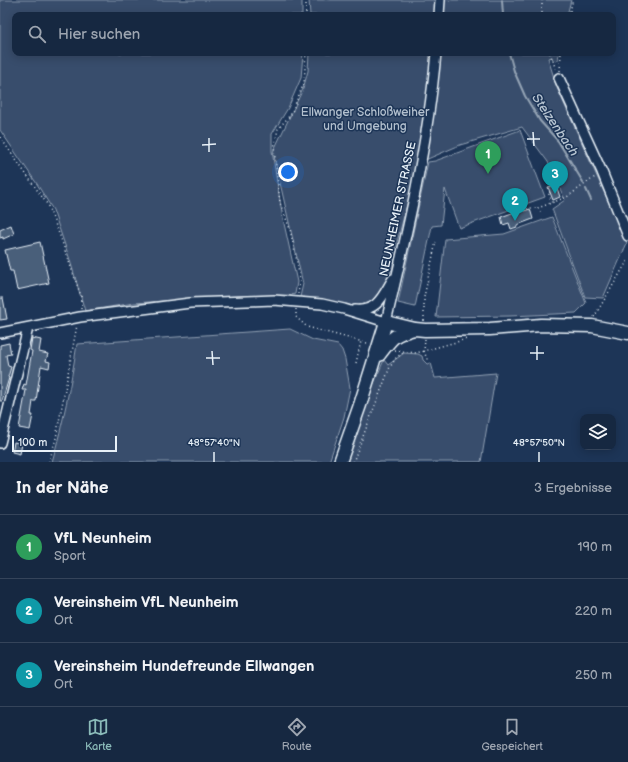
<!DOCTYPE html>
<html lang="de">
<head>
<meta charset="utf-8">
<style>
  body { margin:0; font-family:"Balsamiq Sans",sans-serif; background:#23344c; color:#f1f3f6 }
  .controls { position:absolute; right:12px; bottom:12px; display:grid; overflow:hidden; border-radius:8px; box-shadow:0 2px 10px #0003 }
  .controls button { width:36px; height:36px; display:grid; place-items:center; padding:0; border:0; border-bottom:1px solid #35445a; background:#162841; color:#f1f3f6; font:20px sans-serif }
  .scale { position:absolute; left:12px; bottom:10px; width:105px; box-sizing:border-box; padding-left:4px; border:2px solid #e8f1f8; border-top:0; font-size:11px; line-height:14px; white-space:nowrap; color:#e8f1f8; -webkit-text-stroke:3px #1d3557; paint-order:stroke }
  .you { position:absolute; left:288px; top:172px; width:14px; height:14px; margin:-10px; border:3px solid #fff; border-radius:50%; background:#1a73e8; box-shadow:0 0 0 6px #1a73e833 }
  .badge { display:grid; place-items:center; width:26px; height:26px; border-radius:50%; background:#8bbbb9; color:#fff; font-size:13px; font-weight:700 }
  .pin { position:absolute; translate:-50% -33px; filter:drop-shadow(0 1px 2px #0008) }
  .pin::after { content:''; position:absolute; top:21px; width:14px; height:12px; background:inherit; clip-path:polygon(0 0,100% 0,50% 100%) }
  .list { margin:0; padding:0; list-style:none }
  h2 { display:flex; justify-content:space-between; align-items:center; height:52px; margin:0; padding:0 16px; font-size:17px }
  h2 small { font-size:13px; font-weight:400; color:#9ea6b1 }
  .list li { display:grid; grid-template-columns:26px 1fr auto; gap:12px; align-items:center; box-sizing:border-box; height:64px; padding:0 16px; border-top:1px solid #35445a }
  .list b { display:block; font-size:15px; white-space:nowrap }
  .list p { margin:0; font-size:13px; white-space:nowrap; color:#9ea6b1 }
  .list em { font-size:13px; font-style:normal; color:#9ea6b1 }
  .icon { flex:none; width:22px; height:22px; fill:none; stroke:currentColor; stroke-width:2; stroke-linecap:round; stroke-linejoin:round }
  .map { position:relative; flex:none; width:628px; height:462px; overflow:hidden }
  .search { position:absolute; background:#162841; box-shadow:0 2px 10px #0003; left:12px; right:12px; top:12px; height:44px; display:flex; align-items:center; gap:10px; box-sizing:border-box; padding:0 14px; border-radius:8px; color:#9ea6b1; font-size:15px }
  .sheet { height:244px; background:#162841 }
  nav { display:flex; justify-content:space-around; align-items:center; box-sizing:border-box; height:56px; border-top:1px solid #35445a; background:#162841; font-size:11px; color:#9ea6b1 }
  nav a { display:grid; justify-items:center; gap:2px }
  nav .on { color:#8bbbb9 }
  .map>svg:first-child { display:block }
  .green { fill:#374d6c; stroke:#909fb2 }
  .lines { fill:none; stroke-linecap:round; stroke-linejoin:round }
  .stream { stroke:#95a4b5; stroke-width:2 }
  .building { fill:#495e7a; stroke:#e8f1f8 }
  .minor-casing { stroke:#e8f1f8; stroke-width:12 }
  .major-casing { stroke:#e8f1f8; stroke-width:15 }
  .path { stroke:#e8f1f8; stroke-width:1.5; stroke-dasharray:1 3; stroke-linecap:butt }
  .minor { stroke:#1d3557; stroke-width:9 }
  .major { stroke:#1d3557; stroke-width:12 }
  .ticks { fill:none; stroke:#e8f1f8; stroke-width:1.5 }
  .labels { text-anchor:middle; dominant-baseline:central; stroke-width:3; stroke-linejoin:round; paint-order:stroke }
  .park-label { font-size:12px; fill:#b3c0ce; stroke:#1d3557 }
  .street-label { font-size:12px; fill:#e8f1f8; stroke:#1d3557 }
  .water-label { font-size:13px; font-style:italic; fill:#b7c4d1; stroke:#1d3557 }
  .ticks-label { font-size:10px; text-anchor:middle; fill:#e8f1f8; stroke:#1d3557; stroke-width:3; stroke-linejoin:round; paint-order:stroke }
</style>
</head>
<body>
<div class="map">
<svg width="628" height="462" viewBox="0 0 628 462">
  <rect width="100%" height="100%" fill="#1d3557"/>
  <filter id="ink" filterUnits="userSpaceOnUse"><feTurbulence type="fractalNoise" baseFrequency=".025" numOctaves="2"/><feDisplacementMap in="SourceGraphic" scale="8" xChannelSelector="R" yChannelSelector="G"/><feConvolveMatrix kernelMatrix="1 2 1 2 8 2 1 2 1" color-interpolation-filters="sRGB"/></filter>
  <g filter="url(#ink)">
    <path class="green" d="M0,0h302v15h-287v38h288l-2,25 -13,30 -16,26v17l11,68 14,63 -2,12 -4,1 -53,1 -104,7 -49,8 -16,-54 -16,-47 -16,-26 -37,-54z
      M309,0h262l-4,15h-257z
      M309,53h250l-1,7 -2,1 -3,-1 -1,-3 -4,1 9,30 70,155 -24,55 -18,-1 -33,-88 13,-9 -17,-38 -26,-35 -62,18 -44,19 -7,33 -16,60v11l-14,24 -9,11 -16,3 -54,-9 3,-13 -30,-132 30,-63 5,-18z
      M520,130l25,67 -86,31 -14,-39 -4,36 -9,1 -17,81 -17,-4 30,-141 7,-1z
      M552,217l34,86 -10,10 -66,3 -74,1 9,-78 59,-5z
      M290,329l23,11 25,5 4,5 3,9 5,29 -6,29 -15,45h-277c11,-39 19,-78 25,-118z
      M404,353l14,1 4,2 1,4 4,4 4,-1 4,15 61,-5 -15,89h-137l25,-67 15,-35 4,5z"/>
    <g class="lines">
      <path class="stream" d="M502,0l1,15
        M509,53l5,18 11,25 15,25 18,20 25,41
        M586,189l5,11"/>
    </g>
    <path class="building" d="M556,185l4,12 -7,3 -5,-13z
      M523,209l1,2 6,-2 3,10 -16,6v2l-6,2 -2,-6 -6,2 -2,-8z
      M11,225l3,9 -11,5v-2l-3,1v-8z
      M40,242l9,41 -32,7 -4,-19h-3l-5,-21z
      M0,298h3l4,21 -7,1z
      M32,338l9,2 -2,12 9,2 -2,7 4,1 -1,6 -8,-2 -5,35h-3l-2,14h2l-3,15 -11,-2 7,-38h-4l2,-6 2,1 6,-34 -2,-1z
      M9,343l2,11 -5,1 2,11 3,1 -3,10 1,1 -7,23h-2v-56z
      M14,442l8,2 -2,10 -8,-2z"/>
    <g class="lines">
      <defs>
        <path id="minor" d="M439,15l1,-15
          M559,78l43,94 26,64
          M355,310c23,2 28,-15 38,-31
          M0,333l80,-16 110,-14 84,-3 23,2 25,2 22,5 42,13c21,-89 42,-178 50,-269
          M0,443l28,-115"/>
        <path id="major" d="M379,355c14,-18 13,-20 35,-26
          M340,462l20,-57 26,-83 29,7 10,1 65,-1 51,-4 51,1 36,7"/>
      </defs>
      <use href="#minor" class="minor-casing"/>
      <use href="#major" class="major-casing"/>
      <path class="path" d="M306,0v15
        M542,0v15
        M569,15l4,-15
        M550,53l6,17
        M560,71l1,-18
        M0,137l47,67 13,32 21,60v14
        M550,192h-2l4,11
        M523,210l6,-2h9
        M540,212l-2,-4 29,-11 28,-20
        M298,294l2,-13 -3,-19 -7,-33 -10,-26 -6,-55 4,-19 13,-15 13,-31 2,-30
        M296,309v8l11,10 60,16
        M594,317l34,-57
        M424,321v-24l12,-55
        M425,339l-1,12 4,11
        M395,350l21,3 51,-14
        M356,363l5,-22
        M49,462l7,-24 21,-113
        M353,462l37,-95 6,-9 8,-6"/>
      <use href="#minor" class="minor"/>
      <use href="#major" class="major"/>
    </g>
  </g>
  <path class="ticks" d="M533,132l1,14M209,138v14M527,139h13M202,145l14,-1M537,346v14M212,351l1,14M530,353h14M206,358h14M214,452v10M539,452v10"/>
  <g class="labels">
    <g class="park-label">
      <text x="365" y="112">Ellwanger Schloßweiher<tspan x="365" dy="14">und Umgebung</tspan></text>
    </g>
    <g class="street-label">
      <text transform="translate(398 209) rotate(-78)">NEUNHEIMER STRASSE</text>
    </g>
    <g class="water-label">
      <text transform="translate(555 125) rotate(56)">Stelzenbach</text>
    </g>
  </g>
  <g class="ticks-label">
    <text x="214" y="446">48°57'40"N</text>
    <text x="539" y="446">48°57'50"N</text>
  </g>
</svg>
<div class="controls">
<button><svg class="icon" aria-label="layers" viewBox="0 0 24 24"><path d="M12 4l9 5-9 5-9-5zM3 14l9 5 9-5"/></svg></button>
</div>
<div class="scale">100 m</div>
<div class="you"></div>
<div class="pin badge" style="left:488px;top:174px;background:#2e9e5b">1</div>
<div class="pin badge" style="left:515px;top:221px;background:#0f9aa8">2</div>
<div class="pin badge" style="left:555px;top:194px;background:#0f9aa8">3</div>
<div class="search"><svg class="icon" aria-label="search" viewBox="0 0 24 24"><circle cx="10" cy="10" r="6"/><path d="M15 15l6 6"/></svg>Hier suchen</div>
</div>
<section class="sheet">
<h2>In der Nähe<small>3 Ergebnisse</small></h2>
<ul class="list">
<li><span class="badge" style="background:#2e9e5b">1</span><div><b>VfL Neunheim</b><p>Sport</p></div><em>190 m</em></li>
<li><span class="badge" style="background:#0f9aa8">2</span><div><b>Vereinsheim VfL Neunheim</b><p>Ort</p></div><em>220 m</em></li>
<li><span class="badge" style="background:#0f9aa8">3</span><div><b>Vereinsheim Hundefreunde Ellwangen</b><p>Ort</p></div><em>250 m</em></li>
</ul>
</section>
<nav>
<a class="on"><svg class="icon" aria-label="map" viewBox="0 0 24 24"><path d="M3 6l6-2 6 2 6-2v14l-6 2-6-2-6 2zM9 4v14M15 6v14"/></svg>Karte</a>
<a><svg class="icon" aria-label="directions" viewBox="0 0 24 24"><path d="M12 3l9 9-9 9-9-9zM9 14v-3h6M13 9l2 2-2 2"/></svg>Route</a>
<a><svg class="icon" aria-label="saved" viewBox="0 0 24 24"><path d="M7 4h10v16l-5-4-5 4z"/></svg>Gespeichert</a>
</nav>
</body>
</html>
